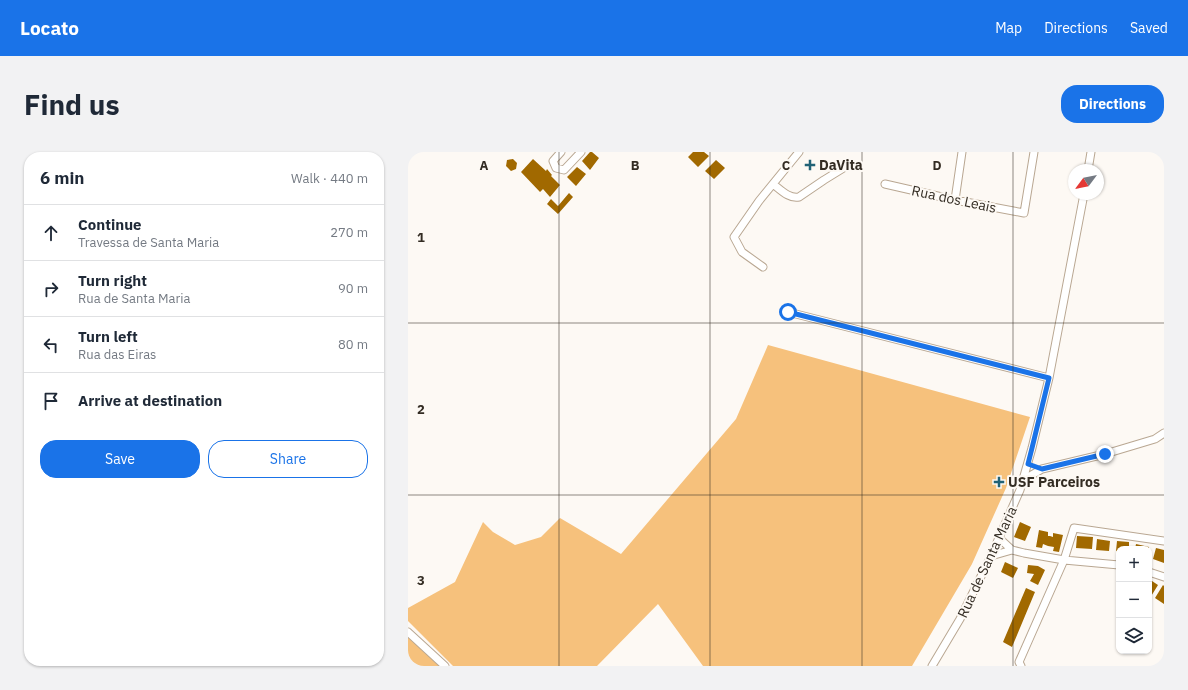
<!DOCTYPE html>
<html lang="en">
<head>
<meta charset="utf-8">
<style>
  body { margin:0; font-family:"IBM Plex Sans",sans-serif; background:#f2f2f3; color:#1f2937 }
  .controls { position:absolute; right:12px; bottom:12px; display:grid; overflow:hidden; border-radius:8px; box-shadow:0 1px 3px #0004 }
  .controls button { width:36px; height:36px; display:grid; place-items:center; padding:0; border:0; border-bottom:1px solid #e0e1e3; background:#fff; color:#1f2937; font:20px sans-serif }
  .compass { position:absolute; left:660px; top:12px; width:36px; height:36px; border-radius:50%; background:#fff; box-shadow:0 1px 3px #0004; rotate:238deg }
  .stop { position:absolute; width:12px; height:12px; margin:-9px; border:3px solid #1a73e8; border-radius:50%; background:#fff }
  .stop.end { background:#1a73e8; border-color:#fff; box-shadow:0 1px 4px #0008 }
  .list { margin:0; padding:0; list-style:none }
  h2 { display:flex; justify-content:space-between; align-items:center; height:52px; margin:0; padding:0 16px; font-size:17px }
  h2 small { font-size:13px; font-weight:400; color:#747a83 }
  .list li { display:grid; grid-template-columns:26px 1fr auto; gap:12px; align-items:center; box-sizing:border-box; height:56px; padding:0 16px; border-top:1px solid #e0e1e3 }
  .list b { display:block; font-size:15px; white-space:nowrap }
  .list p { margin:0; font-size:13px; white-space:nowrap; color:#747a83 }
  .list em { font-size:13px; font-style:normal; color:#747a83 }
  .actions { display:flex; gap:8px; padding:12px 16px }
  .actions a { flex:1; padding:9px 0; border:1px solid #1a73e8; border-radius:16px; text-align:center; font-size:14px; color:#1a73e8 }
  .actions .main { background:#1a73e8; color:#fff }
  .icon { flex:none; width:22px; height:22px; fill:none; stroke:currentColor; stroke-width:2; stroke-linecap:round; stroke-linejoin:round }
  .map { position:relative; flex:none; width:756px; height:514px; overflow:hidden; border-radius:16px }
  header { display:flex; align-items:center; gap:24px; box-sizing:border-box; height:56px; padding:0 20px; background:#1a73e8; color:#fff }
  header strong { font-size:19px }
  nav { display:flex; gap:22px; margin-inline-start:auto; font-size:14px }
  .intro { display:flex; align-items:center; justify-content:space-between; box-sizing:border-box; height:96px; padding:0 24px }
  h1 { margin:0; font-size:28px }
  .button { padding:10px 18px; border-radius:16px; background:#1a73e8; color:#fff; font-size:14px; font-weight:700 }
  main { display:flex; gap:24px; padding:0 24px }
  aside { flex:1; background:#fff; border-radius:16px; box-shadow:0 1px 3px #0004 }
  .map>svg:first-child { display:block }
  .green { fill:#f6c17c }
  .building { fill:#a16900 }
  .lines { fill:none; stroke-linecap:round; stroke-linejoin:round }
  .minor-casing { stroke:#b9a792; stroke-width:9 }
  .minor { stroke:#fff; stroke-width:7 }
  .route { stroke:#1a73e8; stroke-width:5 }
  .grid { fill:none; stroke:#332c23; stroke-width:1; stroke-opacity:0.55 }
  .poi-dot { fill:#216276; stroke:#fdf9f4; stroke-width:1.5 }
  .labels { text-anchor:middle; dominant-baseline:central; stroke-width:4; stroke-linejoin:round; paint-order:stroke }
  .poi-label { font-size:14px; font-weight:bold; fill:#332c23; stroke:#fdf9f4; text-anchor:start }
  .street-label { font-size:14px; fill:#332c23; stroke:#fdf9f4 }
  .grid-label { font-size:13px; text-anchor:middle; font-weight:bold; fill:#332c23; stroke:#fdf9f4; stroke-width:4; stroke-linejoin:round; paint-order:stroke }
</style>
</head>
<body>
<header>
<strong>Locato</strong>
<nav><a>Map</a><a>Directions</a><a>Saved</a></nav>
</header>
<div class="intro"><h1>Find us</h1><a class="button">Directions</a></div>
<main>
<aside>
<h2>6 min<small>Walk · 440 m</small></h2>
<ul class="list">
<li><svg class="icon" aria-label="ahead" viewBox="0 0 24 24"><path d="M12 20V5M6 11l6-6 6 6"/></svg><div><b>Continue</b><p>Travessa de Santa Maria</p></div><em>270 m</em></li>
<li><svg class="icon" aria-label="right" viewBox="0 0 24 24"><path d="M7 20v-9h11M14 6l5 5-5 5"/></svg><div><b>Turn right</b><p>Rua de Santa Maria</p></div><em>90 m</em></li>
<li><svg class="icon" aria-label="left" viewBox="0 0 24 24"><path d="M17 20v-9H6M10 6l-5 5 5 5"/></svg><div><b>Turn left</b><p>Rua das Eiras</p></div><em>80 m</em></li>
<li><svg class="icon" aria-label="arrive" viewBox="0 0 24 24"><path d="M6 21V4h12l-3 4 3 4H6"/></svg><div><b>Arrive at destination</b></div></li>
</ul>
<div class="actions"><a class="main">Save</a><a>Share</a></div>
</aside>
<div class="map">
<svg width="756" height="514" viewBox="0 0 756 514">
  <rect width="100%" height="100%" fill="#fdf9f4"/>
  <path class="green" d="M360,193l262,72 -24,71 -34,76 -60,102h-209l-45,-62 -61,62h-144l-45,-45v-13l47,-26 28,-60 10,10 22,13 26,-8 19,-19 61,36 115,-135z
    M0,484l31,30h-31z"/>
  <path class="building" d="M182,0h2l7,6 -9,12 -8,-9z
    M285,0h11l5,4 -11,11 -10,-10z
    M105,7l4,4 -1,6 -5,2 -5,-5 1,-6z
    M125,7l13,12 1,-2 5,6 -1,1 9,9 -10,12 -7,-8 -3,3 -19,-20z
    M308,8l9,8 -11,11 -9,-8z
    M169,15l9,7 -10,12 -9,-9z
    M161,41l4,4 -15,17 -11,-10 4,-5 7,7z
    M612,370l11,5 -6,14 -11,-4z
    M631,378l9,2v4h2l3,1v-4l10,2 -4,17 -6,-1 1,-4 -6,-1 -5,-2 -1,4 -6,-1z
    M669,384l16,1 -1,12 -16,-1z
    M689,387l13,2 -1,10 -13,-1z
    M709,389l12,1v7h-10v3l-3,-1z
    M728,392l13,3v2h-14z
    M748,396l8,2v13l-11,-4z
    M597,410l13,6 -5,10 -12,-6z
    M620,413l10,1 7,4 -7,15 -8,-4 4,-7 -7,-1z
    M741,427l9,6 -8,13 -1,-1z
    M755,433l1,1v18l-9,-6z
    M618,436l9,4 -23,55 -9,-5z"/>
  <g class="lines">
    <defs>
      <path id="minor" d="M153,0l-8,9 3,7 8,2 17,-18
        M680,18l3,-18
        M365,32c8,6 16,15 26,13l25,-17 26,-16
        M477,32l70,16 69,13 10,-61
        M547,48l7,-48
        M355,115l-21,-15 -8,-15 25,-36 40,-49
        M380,160l261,66
        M615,328l19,-11 63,-15 50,-15 9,-6
        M591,386l13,12 12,3 40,7 55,5
        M583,404l21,-6
        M741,420l15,5
        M0,480l37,34
        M524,514l28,-47 31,-63 29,-66 12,-42 17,-70 35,-184
        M613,514l-2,-4 45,-102 10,-32 90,13"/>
    </defs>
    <use href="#minor" class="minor-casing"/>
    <use href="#minor" class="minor"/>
  </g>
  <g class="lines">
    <path class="route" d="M380,160l261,66 -17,70 -4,16 14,5 63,-15"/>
  </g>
  <path class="grid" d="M151,0v514M302,0v514M454,0v514M605,0v514M0,171h756M0,343h756"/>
  <g class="poi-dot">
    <path d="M400 7h4v4h4v4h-4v4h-4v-4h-4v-4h4z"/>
    <path d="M589 324h4v4h4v4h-4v4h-4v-4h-4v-4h4z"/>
  </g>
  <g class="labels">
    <g class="poi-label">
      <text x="411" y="13">DaVita</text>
      <text x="600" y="330">USF Parceiros</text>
    </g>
    <g class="street-label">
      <text transform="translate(546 47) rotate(12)">Rua dos Leais</text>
      <text transform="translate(579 410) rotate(-65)">Rua de Santa Maria</text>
    </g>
  </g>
  <g class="grid-label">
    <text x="76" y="18">A</text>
    <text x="227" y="18">B</text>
    <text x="378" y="18">C</text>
    <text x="529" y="18">D</text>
    <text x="13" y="90">1</text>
    <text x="13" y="262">2</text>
    <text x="13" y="433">3</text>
  </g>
</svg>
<div class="controls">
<button>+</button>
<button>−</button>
<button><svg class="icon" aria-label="layers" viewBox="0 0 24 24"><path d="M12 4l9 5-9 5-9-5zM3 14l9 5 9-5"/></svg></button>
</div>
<svg class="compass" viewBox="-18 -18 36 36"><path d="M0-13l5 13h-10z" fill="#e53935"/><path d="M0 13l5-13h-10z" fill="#747a83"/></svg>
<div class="stop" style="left:380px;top:160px"></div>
<div class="stop end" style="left:697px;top:302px"></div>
</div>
</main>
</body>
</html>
